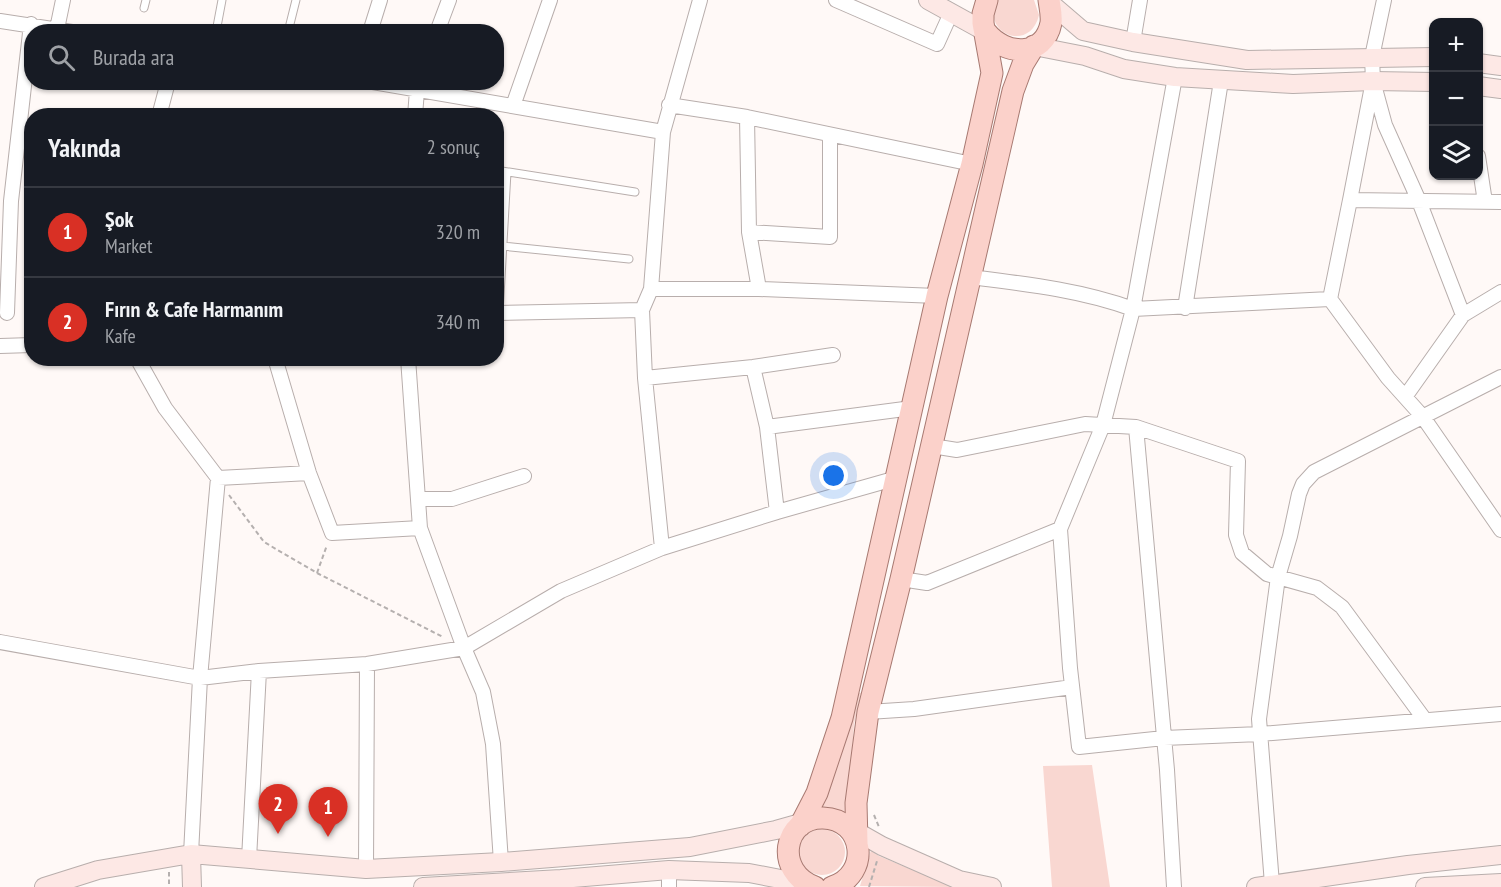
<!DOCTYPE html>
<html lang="tr">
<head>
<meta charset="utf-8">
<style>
  body { margin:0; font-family:"PT Sans Narrow",sans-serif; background:#242831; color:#f1f3f6 }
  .controls { position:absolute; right:18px; top:18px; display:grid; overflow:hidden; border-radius:12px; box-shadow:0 2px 4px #0004 }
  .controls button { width:54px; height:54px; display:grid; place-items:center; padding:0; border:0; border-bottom:2px solid #363941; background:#171b24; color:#f1f3f6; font:30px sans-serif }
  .you { position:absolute; left:834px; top:476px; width:21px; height:21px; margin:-15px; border:4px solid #fff; border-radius:50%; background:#1a73e8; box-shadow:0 0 0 9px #1a73e833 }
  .badge { display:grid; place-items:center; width:39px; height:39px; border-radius:50%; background:#d93025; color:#fff; font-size:20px; font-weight:700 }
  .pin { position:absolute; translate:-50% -50px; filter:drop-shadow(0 2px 3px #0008) }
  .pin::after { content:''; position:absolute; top:32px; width:21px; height:18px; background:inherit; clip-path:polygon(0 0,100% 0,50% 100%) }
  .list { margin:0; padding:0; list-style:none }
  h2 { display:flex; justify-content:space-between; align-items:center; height:78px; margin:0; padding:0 24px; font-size:26px }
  h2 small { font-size:20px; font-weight:400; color:#9ea1a6 }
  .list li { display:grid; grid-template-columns:39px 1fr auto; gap:18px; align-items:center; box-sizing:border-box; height:90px; padding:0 24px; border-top:2px solid #363941 }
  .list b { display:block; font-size:22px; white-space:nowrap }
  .list p { margin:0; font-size:20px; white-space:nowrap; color:#9ea1a6 }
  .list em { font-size:20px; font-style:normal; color:#9ea1a6 }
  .icon { flex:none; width:33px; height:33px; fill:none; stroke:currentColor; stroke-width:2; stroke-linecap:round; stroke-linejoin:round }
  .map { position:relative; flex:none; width:1501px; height:887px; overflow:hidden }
  .search { position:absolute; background:#171b24; box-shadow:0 2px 4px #0004; left:24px; top:24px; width:480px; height:66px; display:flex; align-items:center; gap:15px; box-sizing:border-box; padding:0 21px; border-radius:24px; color:#9ea1a6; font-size:22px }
  .panel { position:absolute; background:#171b24; box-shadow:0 2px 4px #0004; left:24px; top:108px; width:480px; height:258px; border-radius:24px }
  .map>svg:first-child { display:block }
  .green { fill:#f9d7d1 }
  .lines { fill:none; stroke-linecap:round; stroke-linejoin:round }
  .lane-casing { stroke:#b8aeac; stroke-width:9 }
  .street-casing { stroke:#b8aeac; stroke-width:16 }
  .secondary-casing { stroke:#b8aeac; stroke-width:20 }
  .primary-casing { stroke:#a77971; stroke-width:23 }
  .path { stroke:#b5b0af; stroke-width:2; stroke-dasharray:4.5 3; stroke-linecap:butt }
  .lane { stroke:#fff; stroke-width:7 }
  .street { stroke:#fff; stroke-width:14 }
  .secondary { stroke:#fde8e5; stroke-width:18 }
  .primary { stroke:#fbd1ca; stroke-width:21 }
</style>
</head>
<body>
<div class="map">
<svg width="1501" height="887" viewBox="0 0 1501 887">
  <rect width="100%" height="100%" fill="#fff9f7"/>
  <path class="green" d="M998,0h36l5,15c-9,39 -60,18 -41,-15z
    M855,692l6,1 -7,31 -6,92 -14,-7h-15z
    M1092,765l18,122h-58l-9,-121z
    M799 852a23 23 0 1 1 46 0a23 23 0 1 1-46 0Z
    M871,850l8,6 75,31 -94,-1z"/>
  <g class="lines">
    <defs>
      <path id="lane" d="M144,8l2,-8
        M216,32l6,-32
        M288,32l8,-32
        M496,170l139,22
        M502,246l127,13
        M499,313l8,-141"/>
      <path id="street" d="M836,0l101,44 14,-31
        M1384,0l-12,57 1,24 12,44 34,76 44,114
        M0,21l72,11
        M57,29l6,-29
        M370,32l10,-32
        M437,32l12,-32
        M1133,42l7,-42
        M373,82l290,50
        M669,105l78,12 225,47
        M513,106l37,-106
        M159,116l9,-34
        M415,116l2,-26 2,-8
        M747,117l2,115 10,57
        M1478,156l7,46
        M1350,200l22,-114
        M749,232l81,5v-101
        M970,277c56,7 111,13 163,32l197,-10 20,-99 151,2
        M651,289h108l178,7
        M1330,299l58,79 35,39 78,113
        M1185,308l36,-227
        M7,313l4,-112 20,-177
        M496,313l146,-3
        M0,346l32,-1
        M137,358l28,50 53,70
        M275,358l34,115 23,60 88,-5
        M408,358l12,170 44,120 19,44 10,52 8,118
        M753,367l14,60 10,85
        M645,378l108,-11 80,-12
        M1405,397l58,-82 38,-23
        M767,427l145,-19
        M1136,427l31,343 7,117
        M932,446l25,4 128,-26 51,3 102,34 -2,74 6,18 25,21 50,14 25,19 83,113
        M418,499h34l72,-23
        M1060,529l43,-104 30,-116 42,-232
        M662,548l-17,-170 -3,-68 9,-21 12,-157 37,-132
        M901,579l26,4 133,-54 10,139 9,79 85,-9 96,-4 241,-20
        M0,642l200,36 59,-7 108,-7 97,-16 97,-57 101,-43 115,-36 120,-34
        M868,712l46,-3 158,-22
        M191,854l9,-176 18,-200 91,-5
        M249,859l10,-188
        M366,869l1,-205
        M1272,884l-13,-165 19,-142 12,-41 9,-42 4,-10 11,-12 187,-95
        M669,887v-17"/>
      <path id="secondary" d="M928,0l58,32
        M1049,2l34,29 50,11 114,18 187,-3
        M1034,46l51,10 39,13 51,8 118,7 80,-3 61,1
        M1478,63l23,3
        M1478,86l23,3
        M845,825l37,21 77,34 33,7
        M191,854l1,33
        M44,887l54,-17 93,-16 175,15 135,-7 189,-15 86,-17 32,-9
        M423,887l138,-8 108,-9 80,3 57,11
        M1256,887l152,-22 93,-10
        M1425,887l76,-4"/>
      <path id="primary" d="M986,32c19,24 58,26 65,-9 1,-8 -1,-15 -2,-23
        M800,826l17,-33 25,-75 95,-422 35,-132 20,-91 -9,-50v-9l4,-14
        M857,843l-1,-40 12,-91 33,-133 112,-488 10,-27 11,-18
        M815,887c-41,-15 -32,-70 8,-69 42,1 48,57 9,69"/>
    </defs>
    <use href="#lane" class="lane-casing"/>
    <use href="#street" class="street-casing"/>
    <use href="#secondary" class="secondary-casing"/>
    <use href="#primary" class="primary-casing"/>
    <path class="path" d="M229,495l35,47 53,31 126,64
      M317,573l10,-28
      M874,815l5,12
      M169,872v15
      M869,887l8,-26"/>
    <use href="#lane" class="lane"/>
    <use href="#street" class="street"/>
    <use href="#secondary" class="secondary"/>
    <use href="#primary" class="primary"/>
  </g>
</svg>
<div class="controls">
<button>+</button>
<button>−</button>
<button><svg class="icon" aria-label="layers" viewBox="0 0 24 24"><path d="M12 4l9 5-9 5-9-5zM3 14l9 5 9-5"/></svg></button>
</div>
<div class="you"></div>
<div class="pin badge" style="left:328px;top:837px">1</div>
<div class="pin badge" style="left:278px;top:834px">2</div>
<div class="search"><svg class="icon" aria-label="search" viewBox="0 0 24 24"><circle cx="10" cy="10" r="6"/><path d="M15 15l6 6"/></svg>Burada ara</div>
<section class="panel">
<h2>Yakında<small>2 sonuç</small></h2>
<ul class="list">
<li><span class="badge">1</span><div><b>Şok</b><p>Market</p></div><em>320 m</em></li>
<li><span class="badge">2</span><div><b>Fırın &amp; Cafe Harmanım</b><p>Kafe</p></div><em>340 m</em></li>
</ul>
</section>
</div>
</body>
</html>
